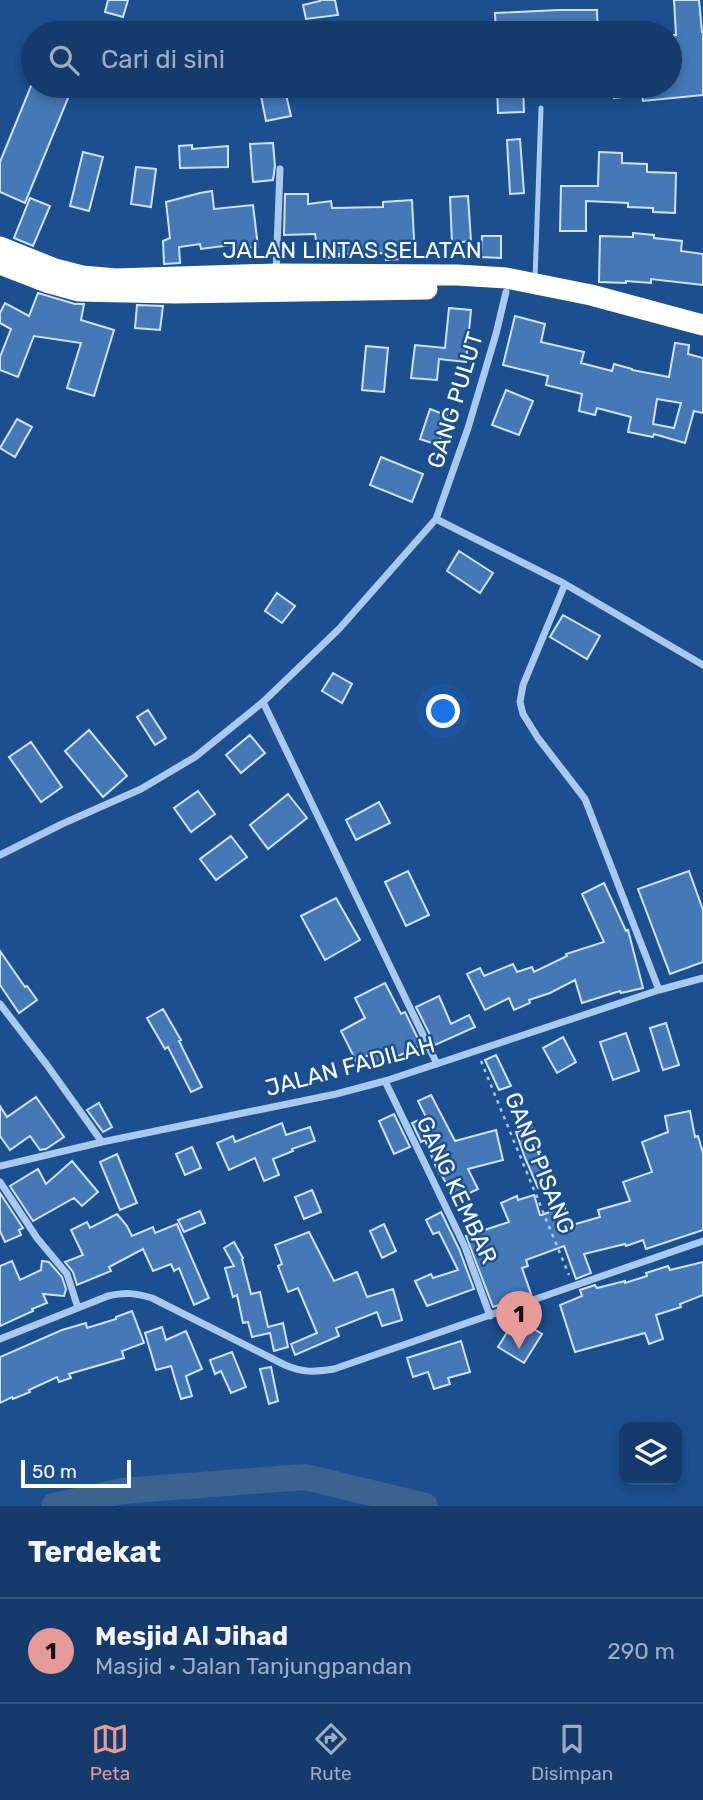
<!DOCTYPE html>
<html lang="id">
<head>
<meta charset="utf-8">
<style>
  body { margin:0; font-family:Rubik,sans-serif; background:#1d4271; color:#f1f3f6 }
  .controls { position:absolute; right:21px; bottom:21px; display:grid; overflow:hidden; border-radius:14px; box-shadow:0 4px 10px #0003 }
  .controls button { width:63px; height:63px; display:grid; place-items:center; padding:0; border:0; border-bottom:2px solid #33557e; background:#143b6b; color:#f1f3f6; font:35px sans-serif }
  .scale { position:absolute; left:21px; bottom:18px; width:110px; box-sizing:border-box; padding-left:7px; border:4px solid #fff; border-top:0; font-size:19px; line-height:24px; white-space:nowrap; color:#fff; -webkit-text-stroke:5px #1b4f8f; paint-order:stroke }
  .you { position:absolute; left:444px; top:712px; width:24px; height:24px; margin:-18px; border:5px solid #fff; border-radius:50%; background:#1a73e8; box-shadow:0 0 0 10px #1a73e833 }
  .badge { display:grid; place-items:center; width:46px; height:46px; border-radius:50%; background:#e69b98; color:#111; font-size:23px; font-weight:700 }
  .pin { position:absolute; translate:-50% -58px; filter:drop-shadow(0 2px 4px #0008) }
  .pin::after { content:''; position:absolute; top:37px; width:24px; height:21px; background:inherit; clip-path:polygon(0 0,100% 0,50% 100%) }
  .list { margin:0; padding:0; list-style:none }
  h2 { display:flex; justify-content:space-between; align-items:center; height:91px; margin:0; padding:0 28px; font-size:30px }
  h2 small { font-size:23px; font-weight:400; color:#9dadc1 }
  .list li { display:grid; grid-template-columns:46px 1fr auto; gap:21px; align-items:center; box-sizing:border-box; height:105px; padding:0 28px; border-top:2px solid #33557e }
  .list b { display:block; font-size:26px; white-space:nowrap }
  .list p { margin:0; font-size:23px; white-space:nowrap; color:#9dadc1 }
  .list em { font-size:23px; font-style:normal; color:#9dadc1 }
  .icon { flex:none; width:38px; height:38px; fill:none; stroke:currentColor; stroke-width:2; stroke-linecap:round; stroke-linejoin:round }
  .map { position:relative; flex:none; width:703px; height:1506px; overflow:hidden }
  .search { position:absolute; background:#143b6b; box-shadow:0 4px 10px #0003; left:21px; right:21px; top:21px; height:77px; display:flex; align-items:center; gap:18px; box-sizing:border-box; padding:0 24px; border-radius:38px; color:#9dadc1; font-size:26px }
  .sheet { height:196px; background:#143b6b }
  nav { display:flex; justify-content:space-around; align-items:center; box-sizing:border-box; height:98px; border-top:2px solid #33557e; background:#143b6b; font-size:19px; color:#9dadc1 }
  nav a { display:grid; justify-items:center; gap:4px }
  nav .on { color:#e69b98 }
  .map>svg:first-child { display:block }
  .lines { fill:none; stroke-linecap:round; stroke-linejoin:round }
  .river { stroke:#3c6290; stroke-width:26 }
  .building { fill:#4478b7; stroke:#cfe3fa; stroke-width:2; fill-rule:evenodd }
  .path { stroke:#a9c9ee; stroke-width:2.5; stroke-dasharray:3.5 5; stroke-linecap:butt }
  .lane { stroke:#a9c9ee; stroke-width:5 }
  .street { stroke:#a9c9ee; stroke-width:7 }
  .highway { stroke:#fff; stroke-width:21 }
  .labels { text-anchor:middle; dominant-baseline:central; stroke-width:5; stroke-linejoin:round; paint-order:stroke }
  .street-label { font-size:23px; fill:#fff; stroke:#1b4f8f }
</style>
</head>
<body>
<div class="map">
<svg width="703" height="1506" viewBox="0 0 703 1506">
  <rect width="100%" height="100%" fill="#1b4f8f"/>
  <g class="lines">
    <path class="river" d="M54,1506l68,-15 183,-14 120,29"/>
  </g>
  <path class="building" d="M108,0h20l-5,17 -18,-5z
    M320,0h15l3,15 -32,4 -3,-14 17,-4z
    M674,0h25l3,32h1v63l-60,6 -1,-6 -28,3 -1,-12h57v-11l8,-1 -4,-39h2z
    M558,10h39l1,23h-102l-1,-20z
    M31,86h42l-48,117 -25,-11v-30z
    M259,86h25l7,30 -25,5z
    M497,86h26l1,26 -26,1z
    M520,139l4,54 -14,1 -3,-54z
    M273,143l2,23 -2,14 -20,2 -3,-38z
    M192,145v4l36,-3v21l-48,1 -1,-22z
    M83,152l20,5 -14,54 -19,-5z
    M599,152l23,1v10l25,1v8l29,1 -1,40 -22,-1v-4l-25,-1v-4l-42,-2v30h-26l1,-45h37z
    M136,167l20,2 -5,38 -20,-3z
    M212,191l2,18 39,-4 5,42 -27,2v-4l-30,4 -1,-5 -21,3 1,16 -16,1 -1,-23 7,-3 -4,-36 34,-9z
    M285,194h23v10l23,-3 1,7 51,-1v-5l29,-2 3,58 -29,2 -1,-7 -46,1 1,2 -21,3 -4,-25 -31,1z
    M468,196l3,45 -19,2 -2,-46z
    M30,198l20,8 -17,40 -19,-8z
    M633,233l21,2v3l28,3 -1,10 22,3v31l-52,-6v4l-25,-2v2l-27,-1 1,-46 33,1z
    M482,236h19v22l-20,-1z
    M38,293l37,11h9l-3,16 33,10 -20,66 -27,-8 14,-45 -47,-7 -16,41 -18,-7v-13l11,-28 -11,-6v-10l5,-10 24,13z
    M137,305l26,1 -3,24 -25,-2z
    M449,308l22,2 -5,52 -27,-3 -2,21 -26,-2 4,-33 30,3z
    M515,316l30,8 -4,18 43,10 -3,11 31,8 2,-7 18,5v1l37,7 6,-34 14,2 -1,9 15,4v55l-9,-2 -9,32 -31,-9 -1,3 -25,-5 3,-15 -34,-9 -2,7 -16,-4 3,-17 -36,-9 2,-9 -45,-11zM657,399l24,4 -7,25 -21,-4z
    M366,346l22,2 -4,44 -22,-2z
    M506,390l27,11 -14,34 -27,-10z
    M430,409l18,7 -10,29 -18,-6z
    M17,419l15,8 -17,30 -15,-9z
    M381,457l42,17 -11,28 -42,-17z
    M459,551l34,22 -13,20 -33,-22z
    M277,593l18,13 -13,17 -17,-12z
    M563,615l37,21 -13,23 -37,-22z
    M333,673l19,11 -10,19 -20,-12z
    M148,710l18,28 -11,7 -18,-28z
    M89,730l38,46 -24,21 -38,-46z
    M250,735l15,18 -24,20 -15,-18z
    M31,742l31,45 -21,15 -32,-45z
    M198,791l17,23 -24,18 -17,-24z
    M288,794l19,24 -39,31 -18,-24z
    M379,802l11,21 -34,17 -10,-20z
    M231,836l16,21 -31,23 -16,-21z
    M408,871l21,44 -23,11 -21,-44z
    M689,871l14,39v52l-33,12 -32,-85z
    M604,883l22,48 2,-1 15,58 -22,5 -1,-2 -38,12 -7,-23 -25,13 -21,7 1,3 -16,7 -5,-12 -24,12 -18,-36 13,-6 4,8 29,-12 4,8 15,-5 2,5 33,-16 -1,-2 38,-12 -22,-48z
    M336,898l24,42 -35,20 -24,-44z
    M0,951l25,36 2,-1 10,14 -18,13 -19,-28z
    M385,983l16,31 4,-2 16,33 -45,22 -5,-13 -15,7 -15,-30 24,-13 -10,-20z
    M439,996l12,28 18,-9 6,12 -40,18 -19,-38z
    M163,1009l18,31 -2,1 23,46 -11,5 -23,-45 -3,2 -18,-31z
    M666,1023l13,42 -16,5 -13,-42z
    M626,1033l13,38 -26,9 -13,-38z
    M563,1037l13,25 -19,11 -14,-25z
    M496,1055l15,31 -12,4 -14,-30z
    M431,1095l24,46 41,-11 7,30 -35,9 10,20 -23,11 -14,-26h-2l-14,-34 -4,2 -9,-19 14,-6 -8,-16z
    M36,1097l28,40 -18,12 -6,1 -10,-14 -20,14 -10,-14v-30l7,11z
    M99,1103l13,24 -9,5 -16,-22z
    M690,1111l5,26 3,-1 5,17v77l-57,19 -3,-9 -17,6 -1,-2 -41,10 7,19 -15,6 -12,-33 -38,14 2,6 -6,2 9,26 -38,13 -27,-71 43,-14 -8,-19 16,-7 1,4 16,-5 6,20h2l22,-9 8,19 28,-8 -2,-7 32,-9 -7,-19 29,-10 -10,-30 26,-10 -3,-16z
    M394,1114l16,33 -16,7 -15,-33z
    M282,1123l4,12 24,-8 5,14 -23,8 1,2 -20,8 6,16 -15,6 -9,-23 -26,12 -12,-27 16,-7 2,6z
    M531,1126l9,26h-2l13,30 -13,6 -13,-30 -9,-26z
    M192,1147l9,21 -16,7 -9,-21z
    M117,1154l20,49 -17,7 -20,-48z
    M72,1161l26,31 -16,14 -8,-8 -41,23 -23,-35 28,-17 8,15z
    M312,1190l9,22 -17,7 -9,-22z
    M0,1193l23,35 -4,2 2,5 -16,7 -5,-11z
    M200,1211l5,12 -21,9 -6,-12z
    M441,1212l18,37 15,40 -47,17 -12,-25 16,-7 2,4 25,-8 -19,-38 -6,2 -7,-14z
    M117,1214l10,12 5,10 21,-9 2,6 22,-9 32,74 -15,7 -15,-37 -5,3 -3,-7 -18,7 -10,-22 -34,18 2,4 -34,14 -4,-13 -8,-10 18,-7 -12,-25 16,-8 3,6z
    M384,1224l12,27 -14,7 -12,-27z
    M309,1232l25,49 23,-9 10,25 26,-8 9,31 -20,6 -5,-14 -41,16 3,8 -44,19 -4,-11 26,-11 -19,-45 -10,4 -10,-26 4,-2 -7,-19z
    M234,1242l9,16 -1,1 9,35 9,-2 8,35 15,-4 5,24 -14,4 -4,-18 -18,4 -4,-15 -5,1 -6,-28 -4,2 -8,-29 9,-2 -10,-18z
    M12,1261l8,19 21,-10 1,-9 7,1 13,15 4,12 -2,7 -21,-2 4,9 -15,6 1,2 -33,15v-60z
    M703,1262v33l-23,9 1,3 -25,8 7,24 -14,5 -4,-11 -70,19 -15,-47 22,-9 -2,-6 15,-5 2,3 28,-7v2l22,-7 -1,-3 22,-7 2,4z
    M132,1311l12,32 -22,8 2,7 -55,16 2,4 -12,4 -2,-5 -28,13 1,2 -17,7 -1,-2 -12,6v-46l62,-27 24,-7 1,5 29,-9v-2z
    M516,1318l26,16 -18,29 -26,-16z
    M162,1327l4,13 20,-9 16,38 -16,7 6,20 -11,3 -10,-33 -15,4 -11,-37z
    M461,1341l9,31 -22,6 2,6 -16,5 -6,-17 -15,5 -6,-19z
    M232,1352l14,35 -15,6 -10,-22 -6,3 -5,-14z
    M271,1367l7,34 -9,3 -9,-35z"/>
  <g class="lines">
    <path class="path" d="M481,1061l88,214"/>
    <path class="lane" d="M535,280l6,-172"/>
    <path class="street" d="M276,273l4,-104
      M436,519l129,65 138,81
      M565,584l-42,101 -3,17 3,12 15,24 47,61 74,191
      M263,702l174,362
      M0,855l62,-31 79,-35 54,-32 68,-55 76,-73 97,-110 32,-91 28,-94 10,-42
      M0,1004l47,61 55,77
      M385,1081l80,166 25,69
      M0,1166l102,-24 234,-48 49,-13 274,-91 44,-12
      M0,1182l37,56 30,36 11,34
      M0,1339l108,-43c18,-4 26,-3 44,2l133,67c19,8 29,7 49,4l369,-128"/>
    <path class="highway" d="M0,247l55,22 27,7 34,3 160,-5 182,1 48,3 85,17 112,30
      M0,264l49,19 29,8 97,2 252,-4"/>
  </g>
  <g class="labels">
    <g class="street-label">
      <text x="352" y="250">JALAN LINTAS SELATAN</text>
      <text transform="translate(455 400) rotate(-73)">GANG PULUT</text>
      <text transform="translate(350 1066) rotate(-15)">JALAN FADILAH</text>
      <text transform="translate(540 1163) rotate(68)">GANG PISANG</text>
      <text transform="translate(457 1190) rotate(65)">GANG KEMBAR</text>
    </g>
  </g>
</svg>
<div class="controls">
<button><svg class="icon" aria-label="layers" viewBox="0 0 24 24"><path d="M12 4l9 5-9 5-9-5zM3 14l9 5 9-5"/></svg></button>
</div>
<div class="scale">50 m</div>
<div class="you"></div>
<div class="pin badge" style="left:519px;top:1349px">1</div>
<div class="search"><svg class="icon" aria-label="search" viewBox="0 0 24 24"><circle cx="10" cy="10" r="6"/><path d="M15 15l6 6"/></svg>Cari di sini</div>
</div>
<section class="sheet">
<h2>Terdekat<small></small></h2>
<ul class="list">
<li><span class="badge">1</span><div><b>Mesjid Al Jihad</b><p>Masjid · Jalan Tanjungpandan</p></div><em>290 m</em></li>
</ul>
</section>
<nav>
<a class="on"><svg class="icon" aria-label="map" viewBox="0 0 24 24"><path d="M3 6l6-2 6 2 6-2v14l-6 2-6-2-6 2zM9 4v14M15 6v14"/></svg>Peta</a>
<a><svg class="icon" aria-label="directions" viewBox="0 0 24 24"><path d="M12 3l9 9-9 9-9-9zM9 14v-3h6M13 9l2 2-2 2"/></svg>Rute</a>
<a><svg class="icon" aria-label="saved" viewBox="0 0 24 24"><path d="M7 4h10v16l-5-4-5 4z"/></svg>Disimpan</a>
</nav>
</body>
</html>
